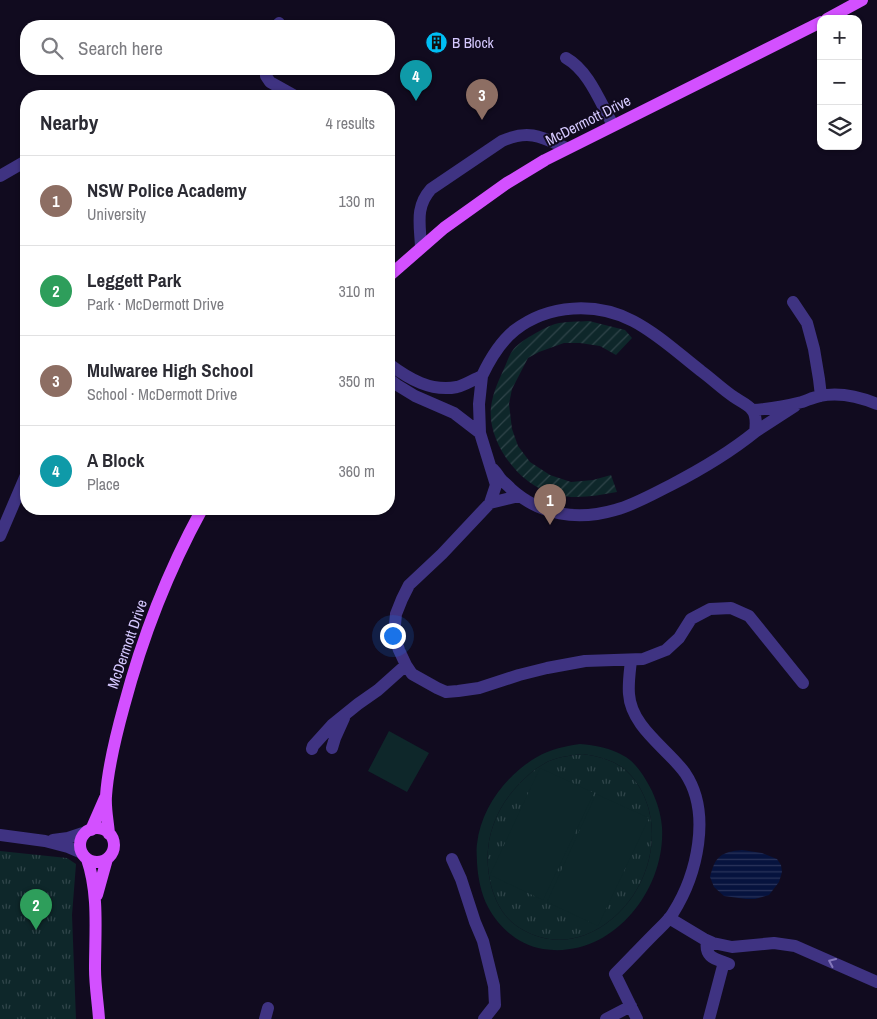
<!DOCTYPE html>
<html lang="en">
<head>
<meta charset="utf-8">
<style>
  body { margin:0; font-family:"Archivo Narrow",sans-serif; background:#f7f7f7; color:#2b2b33 }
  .controls { position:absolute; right:15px; top:15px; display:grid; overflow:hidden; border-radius:10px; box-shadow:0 1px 4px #0004 }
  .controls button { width:45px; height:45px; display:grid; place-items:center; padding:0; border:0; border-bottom:1px solid #e1e1e2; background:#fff; color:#2b2b33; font:25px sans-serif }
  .you { position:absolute; left:392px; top:635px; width:18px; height:18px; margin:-12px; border:4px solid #fff; border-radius:50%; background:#1a73e8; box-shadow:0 0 0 8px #1a73e833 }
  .badge { display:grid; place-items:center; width:32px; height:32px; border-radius:50%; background:#7c3aed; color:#fff; font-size:16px; font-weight:700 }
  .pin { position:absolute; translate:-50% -41px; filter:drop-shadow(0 1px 2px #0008) }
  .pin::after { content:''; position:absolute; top:26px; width:18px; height:15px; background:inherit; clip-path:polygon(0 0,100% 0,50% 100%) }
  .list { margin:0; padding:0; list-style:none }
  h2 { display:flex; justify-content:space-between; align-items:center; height:65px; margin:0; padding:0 20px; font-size:21px }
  h2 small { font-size:16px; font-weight:400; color:#7c7c81 }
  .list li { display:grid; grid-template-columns:32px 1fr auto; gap:15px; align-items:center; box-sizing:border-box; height:90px; padding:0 20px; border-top:1px solid #e1e1e2 }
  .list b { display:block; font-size:19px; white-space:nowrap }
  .list p { margin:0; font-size:16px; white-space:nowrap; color:#7c7c81 }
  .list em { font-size:16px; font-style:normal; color:#7c7c81 }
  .icon { flex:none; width:28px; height:28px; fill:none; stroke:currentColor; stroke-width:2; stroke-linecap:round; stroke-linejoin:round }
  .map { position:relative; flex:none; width:877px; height:1019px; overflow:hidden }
  .search { position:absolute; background:#fff; box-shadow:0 1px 4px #0004; left:20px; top:20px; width:375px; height:55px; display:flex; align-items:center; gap:12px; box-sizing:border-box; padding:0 18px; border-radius:20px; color:#7c7c81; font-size:19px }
  .panel { position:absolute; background:#fff; box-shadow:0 1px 4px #0004; left:20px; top:90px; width:375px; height:425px; border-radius:20px }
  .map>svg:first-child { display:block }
  .grass { fill:url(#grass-tufts) }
  .garden { fill:url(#garden-furrows) }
  .pitch { fill:#0e272a; fill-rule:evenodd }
  .water { fill:url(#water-rules) }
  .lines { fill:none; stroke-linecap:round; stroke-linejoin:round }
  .minor { stroke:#3f3382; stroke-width:12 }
  .major { stroke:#d350ff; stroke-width:12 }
  .oneway { stroke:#8376ba }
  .labels { text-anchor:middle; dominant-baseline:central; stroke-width:4; stroke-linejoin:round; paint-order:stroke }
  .poi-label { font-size:15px; fill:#d6c9ff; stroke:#110b1f; text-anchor:start }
  .street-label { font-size:15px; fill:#d6c9ff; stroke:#110b1f }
</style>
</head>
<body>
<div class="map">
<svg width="877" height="1019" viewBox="0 0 877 1019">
  <defs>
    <pattern id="grass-tufts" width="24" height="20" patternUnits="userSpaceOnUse" patternTransform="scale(1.25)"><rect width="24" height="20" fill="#0e272a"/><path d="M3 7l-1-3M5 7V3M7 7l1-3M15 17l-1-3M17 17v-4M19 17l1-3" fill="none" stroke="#30454a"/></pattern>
    <pattern id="garden-furrows" width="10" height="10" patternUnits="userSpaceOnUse" patternTransform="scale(1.25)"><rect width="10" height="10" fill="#0e272a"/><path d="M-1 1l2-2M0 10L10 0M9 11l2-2" fill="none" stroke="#30454a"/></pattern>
    <pattern id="water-rules" width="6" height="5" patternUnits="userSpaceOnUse" patternTransform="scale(1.25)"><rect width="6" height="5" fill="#06133e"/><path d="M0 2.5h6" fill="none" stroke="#2a345b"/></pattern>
  </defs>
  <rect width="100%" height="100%" fill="#110b1f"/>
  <path class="grass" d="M582,754c30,4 49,13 62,42 23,52 -6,118 -59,139 -24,9 -50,5 -71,-11 -11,-9 -18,-22 -22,-35 -11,-39 -1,-76 27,-105 7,-7 14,-14 23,-19 12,-8 26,-9 40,-11z
    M0,851l67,7 9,6 -4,51 4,104h-76z"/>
  <path class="garden" d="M589,321l36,9 7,8 -16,17 -16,-9 -20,-3h-16l-25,9 -11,6 -16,31 -3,15 3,25 6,17 12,16 20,13 21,7 22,-2 18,-5 6,17c-22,4 -42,8 -64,2 -34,-9 -66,-52 -62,-87 2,-16 9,-29 15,-43 2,-5 4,-10 7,-14 5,-8 32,-23 42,-26 11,-3 23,-2 34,-3z"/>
  <path class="pitch" d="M389,731l40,22 -22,39 -39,-21z
    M580,744c15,1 31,4 44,12 12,6 22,23 28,35 5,11 9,23 10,36 4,64 -51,133 -119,122 -24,-4 -44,-21 -55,-42 -7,-13 -10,-29 -11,-44 0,-6 -1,-13 0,-19 4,-36 29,-69 60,-87 13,-8 29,-11 43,-13zM582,754c30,4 49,13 62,42 23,52 -6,118 -59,139 -24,9 -50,5 -71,-11 -11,-9 -18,-22 -22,-35 -11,-39 -1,-76 27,-105 7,-7 14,-14 23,-19 12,-8 26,-9 40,-11z
    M540,768l54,25 -51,107 -53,-25z
    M596,794l53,24 -51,108 -51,-24z"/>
  <path class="water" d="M742,850l20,3 15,6 4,6 1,7 -3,10 -10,13 -14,4h-9l-22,-3 -10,-9 -4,-10c5,-21 11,-25 32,-27z"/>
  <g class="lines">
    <path class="minor" d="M278,26l1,-3
      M566,58c23,13 34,44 47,67
      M266,69v7l4,6 25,14
      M0,176l26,-15
      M421,247c-1,-23 -6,-40 10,-58l71,-48c27,-12 40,-4 64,7
      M793,302l14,21 7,26 5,30 2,17
      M389,364c20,15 42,28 68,23 8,-2 17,-8 25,-11 8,-17 18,-34 33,-46 34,-26 81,-28 118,-9 25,13 46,33 68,50 11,8 21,18 33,26 4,3 15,8 18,13 5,6 4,15 3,22 -26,21 -55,38 -84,53 -18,9 -37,20 -56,25 -38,11 -75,5 -104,-21 -3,-4 -8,-7 -11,-11 -2,-3 -4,-6 -7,-9
      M389,379l8,6 18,11 39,17 26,20 16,52 -6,18 -48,51 -33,31 -7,14 -6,15 -2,21 5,15 7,15 6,9 25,14 9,4 12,-1 21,-3 40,-13 28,-7 38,-7 58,-2 23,-9 13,-12 12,-19 19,-10 21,-1 18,8 54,67
      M752,410c17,-1 34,-4 50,-8 6,-2 12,-5 18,-6 19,-4 40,1 57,8
      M755,432l40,-26
      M480,433l-1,-29 3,-28
      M490,503l29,-7
      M0,536l26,-61
      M631,660c-1,11 -3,23 -2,34 2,33 39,55 56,79 27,40 12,102 -12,140 -4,7 -12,14 -18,20 -13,13 -26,27 -40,41l22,45
      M332,748l3,-10 9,-20
      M312,749l1,-3 19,-21 26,-21 20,-14 28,-25
      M0,835l45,6 23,6 14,6
      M53,840l15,-2 18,-6
      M452,859l9,20 14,43 8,19 11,45 1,19 -11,14
      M669,918l35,21 9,4 19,4 42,-4 21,3 82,36
      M707,941c-3,17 9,18 22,23
      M265,1019l3,-11
      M606,1019l25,-13
      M709,1019l15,-57"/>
    <path class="major" d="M827,19l35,-19
      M389,276l55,-48 63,-45 38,-23 276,-138
      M80 845a17 17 0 1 1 34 0a17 17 0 1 1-34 0Z
      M91,830l14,-32
      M109,834c-1,-13 -4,-26 -3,-38 2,-30 10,-61 18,-90 18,-68 44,-135 78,-197
      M87,859c12,35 8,73 8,110 0,17 3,34 4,50
      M97,895l10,-36"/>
  </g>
  <defs><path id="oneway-chevron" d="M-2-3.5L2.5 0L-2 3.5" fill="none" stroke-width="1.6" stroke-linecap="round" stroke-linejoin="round" transform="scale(1.25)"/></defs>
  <use class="oneway" href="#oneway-chevron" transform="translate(832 962) rotate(-156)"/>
  <defs>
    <symbol id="building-disc" viewBox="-11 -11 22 22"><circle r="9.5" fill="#00bef4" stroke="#110b1f"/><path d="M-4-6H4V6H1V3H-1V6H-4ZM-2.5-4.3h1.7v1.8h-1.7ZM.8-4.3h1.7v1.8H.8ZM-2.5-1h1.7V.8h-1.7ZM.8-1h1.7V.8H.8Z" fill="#111"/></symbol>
  </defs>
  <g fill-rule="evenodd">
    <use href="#building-disc" x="424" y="30" width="25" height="25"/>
  </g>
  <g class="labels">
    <g class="poi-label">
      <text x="452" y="42">B Block</text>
    </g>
    <g class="street-label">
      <text transform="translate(588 120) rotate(-27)">McDermott Drive</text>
      <text transform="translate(127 644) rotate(-71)">McDermott Drive</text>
    </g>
  </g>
</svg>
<div class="controls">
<button>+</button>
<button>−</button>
<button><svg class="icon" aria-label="layers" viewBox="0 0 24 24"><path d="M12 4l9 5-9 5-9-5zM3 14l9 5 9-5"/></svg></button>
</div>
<div class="you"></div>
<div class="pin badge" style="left:550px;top:525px;background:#8d6e63">1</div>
<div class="pin badge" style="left:36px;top:930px;background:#2e9e5b">2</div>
<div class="pin badge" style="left:482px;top:120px;background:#8d6e63">3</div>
<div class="pin badge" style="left:416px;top:101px;background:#0f9aa8">4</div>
<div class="search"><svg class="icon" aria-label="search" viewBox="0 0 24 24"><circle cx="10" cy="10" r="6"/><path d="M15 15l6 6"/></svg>Search here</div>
<section class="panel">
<h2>Nearby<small>4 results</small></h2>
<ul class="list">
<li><span class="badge" style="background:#8d6e63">1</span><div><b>NSW Police Academy</b><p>University</p></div><em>130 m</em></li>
<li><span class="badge" style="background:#2e9e5b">2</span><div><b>Leggett Park</b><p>Park · McDermott Drive</p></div><em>310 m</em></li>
<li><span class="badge" style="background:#8d6e63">3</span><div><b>Mulwaree High School</b><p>School · McDermott Drive</p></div><em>350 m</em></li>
<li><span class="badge" style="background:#0f9aa8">4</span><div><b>A Block</b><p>Place</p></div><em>360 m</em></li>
</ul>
</section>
</div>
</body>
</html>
